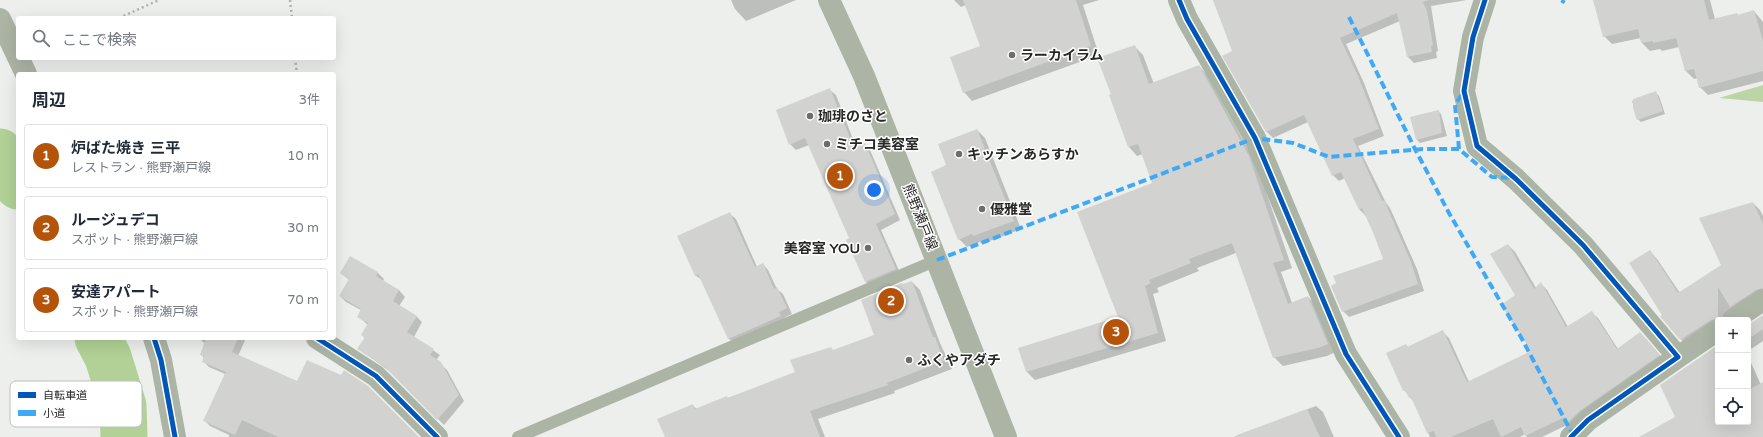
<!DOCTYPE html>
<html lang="ja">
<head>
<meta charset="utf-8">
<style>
  body { margin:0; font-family:"Varela Round","Noto Sans JP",sans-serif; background:#f6f6f7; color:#1f2937 }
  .controls { position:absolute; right:12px; bottom:12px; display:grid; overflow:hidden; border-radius:4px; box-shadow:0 4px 16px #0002 }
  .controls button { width:36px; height:36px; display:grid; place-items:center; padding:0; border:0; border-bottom:1px solid #e0e1e3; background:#fff; color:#1f2937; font:20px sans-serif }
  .you { position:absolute; left:874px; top:190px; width:14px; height:14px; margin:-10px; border:3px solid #fff; border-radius:50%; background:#1a73e8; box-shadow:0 0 0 6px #1a73e833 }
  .badge { display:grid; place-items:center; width:26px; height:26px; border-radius:50%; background:#b45309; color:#fff; font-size:13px; font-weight:700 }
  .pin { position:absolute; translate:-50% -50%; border:2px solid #fff; box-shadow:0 1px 4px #0006 }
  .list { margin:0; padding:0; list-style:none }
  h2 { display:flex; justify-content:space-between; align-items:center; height:52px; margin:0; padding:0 16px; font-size:17px }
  h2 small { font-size:13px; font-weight:400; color:#747a83 }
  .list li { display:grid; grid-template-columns:26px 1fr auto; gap:12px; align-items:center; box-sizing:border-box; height:64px; margin:0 8px 8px; padding:0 8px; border:1px solid #e0e1e3; border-radius:4px }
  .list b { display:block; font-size:15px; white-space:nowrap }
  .list p { margin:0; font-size:13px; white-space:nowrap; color:#747a83 }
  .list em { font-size:13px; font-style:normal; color:#747a83 }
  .icon { flex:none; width:22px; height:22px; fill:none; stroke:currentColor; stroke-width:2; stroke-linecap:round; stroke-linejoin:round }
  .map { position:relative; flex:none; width:1763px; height:437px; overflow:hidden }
  .search { position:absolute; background:#fff; box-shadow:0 4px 16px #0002; left:16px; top:16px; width:320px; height:44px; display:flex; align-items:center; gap:10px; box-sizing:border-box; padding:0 14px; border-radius:4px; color:#747a83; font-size:15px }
  .panel { position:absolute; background:#fff; box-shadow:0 4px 16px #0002; left:16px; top:72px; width:320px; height:268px; border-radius:4px }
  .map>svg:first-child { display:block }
  .forest { fill:#bcd5a7 }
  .shadow { fill:#0003 }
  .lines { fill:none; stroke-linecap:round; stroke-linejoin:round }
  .river { stroke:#b1d196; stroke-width:47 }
  .building { fill:#d2d3d1 }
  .path { stroke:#aeb4ab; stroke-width:2.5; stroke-dasharray:2 3; stroke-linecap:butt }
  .lane { stroke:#acb4a6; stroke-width:12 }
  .street { stroke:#acb4a6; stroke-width:22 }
  .secondary { stroke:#acb4a5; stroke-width:22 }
  .quiet { stroke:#3fa9f5; stroke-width:4; stroke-dasharray:8 4; stroke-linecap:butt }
  .cycleway-casing { stroke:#fff; stroke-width:8 }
  .cycleway { stroke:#0057b8; stroke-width:5 }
  .poi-dot { fill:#6d6e6c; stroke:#fff; stroke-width:1.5 }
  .labels { text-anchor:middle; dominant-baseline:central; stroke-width:3; stroke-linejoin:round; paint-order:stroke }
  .poi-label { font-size:14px; font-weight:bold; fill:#282927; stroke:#fff; text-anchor:start }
  .street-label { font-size:14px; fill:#282927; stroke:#fff }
  .key { fill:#fff; stroke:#bebfbe; stroke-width:1 }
  .key-label { font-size:11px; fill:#282927 }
</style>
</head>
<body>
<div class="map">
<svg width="1763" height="437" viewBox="0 0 1763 437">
  <rect width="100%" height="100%" fill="#edefec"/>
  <path class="forest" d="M1763,85v17l-44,-4z"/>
  <path class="shadow" d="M731,0h65l-50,21 -11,-12z
    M954,0h145l-16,5 16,50 -127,46 -8,-9 17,-45 -15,-42 -5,2z
    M1213,0h254l-36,6 7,45 -2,1 1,6 -23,5 -6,-6 -8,-36 -54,23 18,39 20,53 -26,10 28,57 4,5 27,61 7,22 -75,26 -6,-6 42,-52 -19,-43 -6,-6 -15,-32 -6,3 -6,-6 -25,-53 -35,16 -6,-6 -43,-76 10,-4z
    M1594,0h116l5,19 22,-5 2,2 15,-5 9,11v59l-55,14 -8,-8 -2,-9 -4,1 -8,-8 -7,-24 -17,4 -2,-2 -10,2 -8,-8 -1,-5 -29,6 -8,-8z
    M1134,46l9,9 11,29 45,-18 8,9 50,90 35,103 -11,4 11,31 16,-6 8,8 20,47 -9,4 -44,10 -9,-9 -38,-104 -39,15 2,3 -42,17 2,4 -6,2 13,47 -131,39 -9,-9 94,-53 33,-135 -10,-29 -6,2 -8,-9 -19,-51z
    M830,90l6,5 20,52 8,-3 6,6 30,70 -19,10 20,45 -29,13 -6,-6 -19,-42 4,-1 -42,-94 -13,5 -6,-6z
    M1656,93l3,3 6,18 -24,8 -3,-3 -6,-18z
    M1438,111l3,3 6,22 -27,7 -3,-3z
    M977,130l8,8 36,91 -39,15 -2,-2 -13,5 -8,-8 -12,-73z
    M1753,203l7,7 3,6v81l-75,50 -27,-30 2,-2 -13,-64 7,8 23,34 42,-27z
    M730,214l6,5 21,48 6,-3 5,6 9,19 6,5 9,20 -8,4 2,4 -51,22 -6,-5 -27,-59 -7,-5z
    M1508,245l7,7 21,36 5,-4 6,6 21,37 23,-15 7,6 20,31 28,-10 19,22 -94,62 -29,14h-15l-2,-3 -5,3h-90l-16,-35 -10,-12 2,-45 2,2 35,-15 6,6 20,44 63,-31 -16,-55z
    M350,257l28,16 6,6 -1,2 16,9 6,7 -6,9 17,10 6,6 -8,15 26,18 -4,5 11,10 17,31 -20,24 -52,-52 -33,-24 6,-11 -3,-3 6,-10 -10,-9 3,-6 -15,-8 -6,-6 9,-16 -8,-7z
    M912,282l8,8 20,53 12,26 -58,22 1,2 -77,26 7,18h-159l27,-31 4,3 100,-36 36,-22 42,-15 28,-51z
    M1763,316v25l-15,10v-25z
    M201,338h45l-8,18 180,81h-189v-2l-19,-9 -6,-6 21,-46 -16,-7 -6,-6 1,-3 -3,-4 4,-10 -4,-4z
    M1718,346v76h30v-66l13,29 2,-2v54h-123l37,-20z
    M1316,406l7,6 11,25h-100z"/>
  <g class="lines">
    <path class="river" d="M0,152l18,34
      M98,338l10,19 15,49 1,31"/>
  </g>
  <path class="building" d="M963,0h113l15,46 -128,47 -13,-36 30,-11z
    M1213,0h215l-5,2 4,9 6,34 -2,1 1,6 -25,5 -10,-44 -57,25 18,38 21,53 -26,10 29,62 2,-1 27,62 7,22 -76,28 -11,-26 5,-3 -3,-7 50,-17 -10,-27 -11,-24 -3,2 -18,-38 -9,4 -28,-61 -38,17 -44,-76 10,-5z
    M1593,0h111l5,20 28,-7 1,2 16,-5 9,31v30l-64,17 -5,-19 -9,2 -9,-33 -23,5v-2l-12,2 -3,-14 -35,8z
    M1135,45l14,39 50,-19 50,91 35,104 -11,3 15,41 20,-8 20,48 -10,4 -45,10 -41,-115 -43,16 2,4 -42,17 2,3 -6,3 13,47 -132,39 -8,-24 100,-31 -41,-105 75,-29 -14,-39 -10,3 -19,-52 2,-1 -14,-36z
    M830,88l24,60 11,-5 30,71 -19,10 20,45 -31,13 -19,-42 3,-2 -44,-100 -16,7 -13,-35z
    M1656,91l7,20 -26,9 -4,-12v-9z
    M1439,110l3,23 -26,7 -6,-23z
    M977,129l37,92 -41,15 -1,-2 -14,6 -27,-68 15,-7 -8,-21z
    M1753,202l10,22v64l-7,2 -26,17 -12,-20v31l-7,2 -31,20 -20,-24 2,-1 -33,-52 21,-13 28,43 43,-28 -22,-47z
    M730,212l25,55 8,-4 11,26 3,-2 10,21 -8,4 2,4 -53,23 -30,-65 -3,2 -18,-40z
    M1508,244l26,45 7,-7 25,45 26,-16 25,38 23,-17 20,23 -79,55 -13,12 -3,-5 -40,19 -4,-9 -20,10 -8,-18 -42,18h-15l-2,-6 -7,2 -16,-36 -2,1 -4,-8 -2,1 -17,-38 20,-9 1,3 36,-17 24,52 64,-31 -30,-46 14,-10 -25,-41z
    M350,256l28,16 -2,4 23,14 -6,11 24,15 -10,16 27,17 -4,6 11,7 18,33 -22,25 -52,-53 -28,-18 8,-12 -4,-2 7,-12 -11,-6 4,-8 -22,-13 10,-17 -9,-6z
    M912,281l21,56h2l9,24 -57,22 1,2 -78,26 10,26h-155l-8,-18 36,-15 2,5 32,-13 1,2 67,-26 -5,-12 41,-13 2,3 41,-15 -13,-35 41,-17 1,1z
    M1763,315v14l-13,9 -2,-13z
    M206,338h32l-6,14 65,29 10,-21 34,15 3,-5 24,16 51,51h-141l-36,-17 -7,15 -32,-14 23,-49 -24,-10 2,-6 -4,-1z
    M1718,345v77h30v-32l15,-8v55h-124l36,-20 -15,-32z
    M1307,409l13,28h-83v-2z"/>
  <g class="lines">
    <path class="path" d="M290,0l2,18
      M119,18l40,-18
      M295,58l2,16"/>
    <path class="lane" d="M518,437l419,-177"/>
    <path class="street" d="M1179,0l8,19 68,119 91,216 53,83
      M1485,0l-12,37 -9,54 13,55 39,33 67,66 95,112 -90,63 -17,17
      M0,19l26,55
      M1733,320l30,-20
      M154,338l7,22 14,77
      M317,338l59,38 61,61
      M1678,357l40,-27"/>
    <path class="secondary" d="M829,0l35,76 142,361"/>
    <path class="quiet" d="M1562,3l2,-3
      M1349,17l67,134 33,62 73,126 51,96
      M1459,149l-4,-44 9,-14
      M937,260l318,-122 38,5 36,14 94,-8h36l33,28 22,1"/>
    <defs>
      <path id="cycleway" d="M1179,0l8,19 68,119 91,216 53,83
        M1485,0l-12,37 -9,54 13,55 39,33 67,66 95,112 -90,63 -17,17
        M154,338l7,22 14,77
        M317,338l59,38 61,61"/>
    </defs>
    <use href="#cycleway" class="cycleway-casing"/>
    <use href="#cycleway" class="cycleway"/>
  </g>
  <g class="poi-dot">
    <circle cx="1012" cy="55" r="4"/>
    <circle cx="810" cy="116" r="4"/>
    <circle cx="827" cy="144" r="4"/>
    <circle cx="959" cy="154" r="4"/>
    <circle cx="982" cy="209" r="4"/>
    <circle cx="868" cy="248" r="4"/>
    <circle cx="909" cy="360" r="4"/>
  </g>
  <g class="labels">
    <g class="poi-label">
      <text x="1020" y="55">ラーカイラム</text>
      <text x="818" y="116">珈琲のさと</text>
      <text x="835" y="144">ミチコ美容室</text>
      <text x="967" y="154">キッチンあらすか</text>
      <text x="990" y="209">優雅堂</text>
      <text x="860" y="248" text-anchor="end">美容室 YOU</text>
      <text x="917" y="360">ふくやアダチ</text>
    </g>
    <g class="street-label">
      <text transform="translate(920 217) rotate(68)">熊野瀬戸線</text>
    </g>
  </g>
  <rect x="10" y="381" width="132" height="46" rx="6" class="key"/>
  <rect x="18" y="392" width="18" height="6" fill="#0057b8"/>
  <rect x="18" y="410" width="18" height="6" fill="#3fa9f5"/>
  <g class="key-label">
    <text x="43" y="399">自転車道</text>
    <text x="43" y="417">小道</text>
  </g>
</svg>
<div class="controls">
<button>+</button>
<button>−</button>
<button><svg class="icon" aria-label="locate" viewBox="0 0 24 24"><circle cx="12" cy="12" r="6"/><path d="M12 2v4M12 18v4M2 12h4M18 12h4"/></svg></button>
</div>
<div class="you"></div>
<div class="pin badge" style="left:840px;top:176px">1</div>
<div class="pin badge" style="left:891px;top:301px">2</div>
<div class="pin badge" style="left:1116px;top:332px">3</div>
<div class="search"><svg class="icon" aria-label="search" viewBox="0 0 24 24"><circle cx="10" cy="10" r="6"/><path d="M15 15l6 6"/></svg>ここで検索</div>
<section class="panel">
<h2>周辺<small>3件</small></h2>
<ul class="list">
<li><span class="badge">1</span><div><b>炉ばた焼き 三平</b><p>レストラン · 熊野瀬戸線</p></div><em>10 m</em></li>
<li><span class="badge">2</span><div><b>ルージュデコ</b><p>スポット · 熊野瀬戸線</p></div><em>30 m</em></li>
<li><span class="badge">3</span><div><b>安達アパート</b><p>スポット · 熊野瀬戸線</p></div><em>70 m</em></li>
</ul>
</section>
</div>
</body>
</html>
